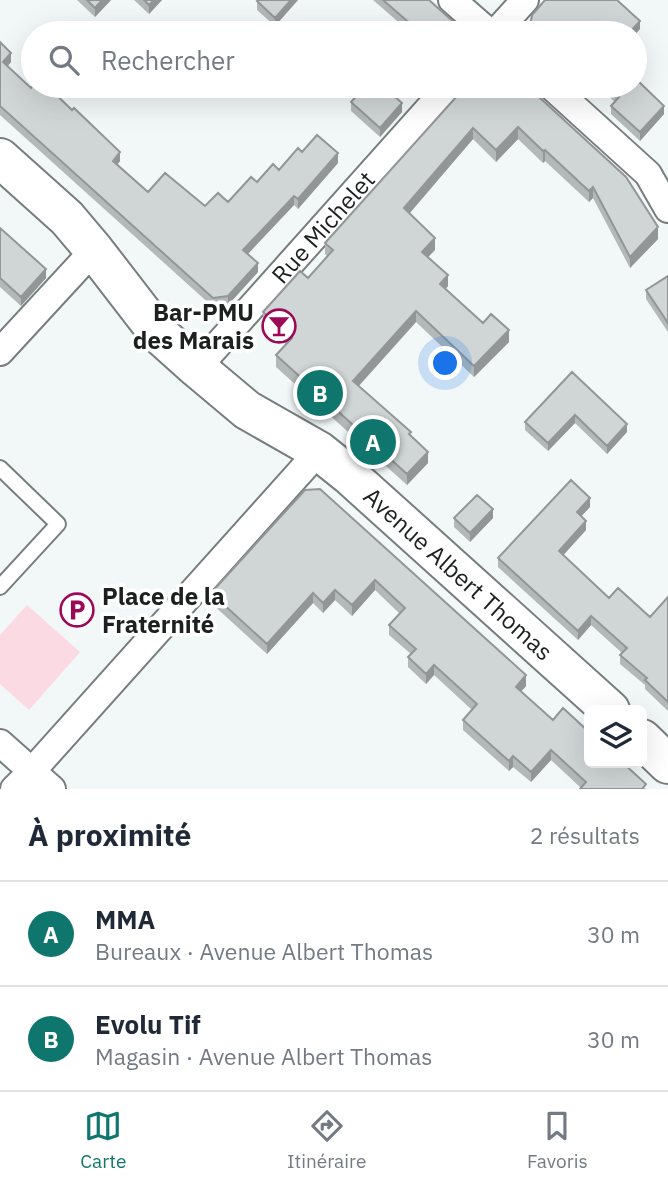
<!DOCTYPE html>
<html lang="fr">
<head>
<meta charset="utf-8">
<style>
  body { margin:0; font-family:"IBM Plex Sans",sans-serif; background:#f6f6f7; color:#1f2937 }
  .controls { position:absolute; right:21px; bottom:21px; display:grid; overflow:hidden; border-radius:10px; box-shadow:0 7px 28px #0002 }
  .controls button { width:63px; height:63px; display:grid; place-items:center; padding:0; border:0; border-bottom:2px solid #e0e1e3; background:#fff; color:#1f2937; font:35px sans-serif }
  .you { position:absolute; left:446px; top:364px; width:24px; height:24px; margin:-18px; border:5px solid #fff; border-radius:50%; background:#1a73e8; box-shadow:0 0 0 10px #1a73e833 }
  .badge { display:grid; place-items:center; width:46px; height:46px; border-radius:50%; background:#0f766e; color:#fff; font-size:23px; font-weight:700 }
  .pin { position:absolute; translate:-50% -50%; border:4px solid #fff; box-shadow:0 2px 7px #0006 }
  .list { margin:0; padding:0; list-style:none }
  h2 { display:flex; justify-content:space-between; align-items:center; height:91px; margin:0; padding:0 28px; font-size:30px }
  h2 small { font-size:23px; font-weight:400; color:#747a83 }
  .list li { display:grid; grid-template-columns:46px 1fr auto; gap:21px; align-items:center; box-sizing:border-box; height:105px; padding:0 28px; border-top:2px solid #e0e1e3 }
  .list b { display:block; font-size:26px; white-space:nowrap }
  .list p { margin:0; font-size:23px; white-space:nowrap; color:#747a83 }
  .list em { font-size:23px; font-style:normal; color:#747a83 }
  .icon { flex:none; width:38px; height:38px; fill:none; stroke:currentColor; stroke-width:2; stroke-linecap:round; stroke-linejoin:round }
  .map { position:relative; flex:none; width:668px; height:789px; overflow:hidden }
  .search { position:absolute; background:#fff; box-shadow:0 7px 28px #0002; left:21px; right:21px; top:21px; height:77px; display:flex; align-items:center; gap:18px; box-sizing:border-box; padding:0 24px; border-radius:38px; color:#747a83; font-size:26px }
  .sheet { height:301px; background:#fff }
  nav { display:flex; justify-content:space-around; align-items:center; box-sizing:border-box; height:98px; border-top:2px solid #e0e1e3; background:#fff; font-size:19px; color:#747a83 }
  nav a { display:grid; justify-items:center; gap:4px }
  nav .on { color:#0f766e }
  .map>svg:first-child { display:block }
  .green { fill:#fbdae4 }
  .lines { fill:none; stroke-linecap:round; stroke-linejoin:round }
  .lane-casing { stroke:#787d7e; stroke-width:18 }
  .street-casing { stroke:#787d7e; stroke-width:30 }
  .primary-casing { stroke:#787d7e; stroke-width:42 }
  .lane { stroke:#fff; stroke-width:14 }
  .street { stroke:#fff; stroke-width:26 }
  .primary { stroke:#fff; stroke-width:38 }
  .wall { fill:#b3b8b8 }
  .shaded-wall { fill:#929696 }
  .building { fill:#d0d6d6; stroke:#929696; stroke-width:2 }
  .labels { text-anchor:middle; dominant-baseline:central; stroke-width:7; stroke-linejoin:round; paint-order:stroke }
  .street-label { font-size:24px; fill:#1e2020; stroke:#fff }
  .poi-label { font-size:24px; font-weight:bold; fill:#1e2020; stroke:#fff; text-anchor:end }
</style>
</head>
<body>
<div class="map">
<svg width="668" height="789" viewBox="0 0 668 789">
  <rect width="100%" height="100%" fill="#f2f8f8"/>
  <path class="green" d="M27,605l53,47 -51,58 -29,-26v-49z"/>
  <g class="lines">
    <defs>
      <path id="lane" d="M0,468l58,56 -58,63"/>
      <g id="street">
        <path d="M452,0l38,33"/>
        <path d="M495,33l30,-33"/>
        <path d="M551,86l97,88 20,35"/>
        <path d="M0,352l94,-102"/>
        <path id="s1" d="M197,368l252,-282"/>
        <path d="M0,743l52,46"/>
        <path d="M14,789l18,-18 287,-320"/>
      </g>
      <g id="primary">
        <path id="s2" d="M0,158l67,60 27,32 64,83 39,35 50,42 72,41 30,24 261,235"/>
        <path d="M642,739l26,25"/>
      </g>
    </defs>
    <use href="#lane" class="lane-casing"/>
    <use href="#street" class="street-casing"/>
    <use href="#primary" class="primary-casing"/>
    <use href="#lane" class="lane"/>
    <use href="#street" class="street"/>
    <use href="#primary" class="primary"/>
  </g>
  <path class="wall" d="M77,0h34l-16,17z
    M134,0h28l-13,14z
    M258,0h40l-23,26 -18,-16v-9z
    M373,0h56l28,33h-46z
    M0,42l11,20 -3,4 23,22 89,73 -3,4 31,27 57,14 23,-4 29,-20 22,-12 23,-18 36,11 -40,46 -4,-4 -46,49 10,18 -30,33 -15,2 -213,-192z
    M637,80l27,34 -24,27 -29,-27v-8l4,-4 -18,-16h38z
    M466,86l192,153 -28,29 -37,-70 -4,4 -44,-41 -2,2 -25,-24 -22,23 -23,-23 -64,74 26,37 -7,7 20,29 -2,3 37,34 26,19 -35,35 -58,-55 -57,64 52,50 17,27 -21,22 -131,-118v-12l10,-11 -23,-21v-11l45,-34 19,-22 -2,-2v-11z
    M351,102l51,10 -22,25 -29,-26z
    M0,228l46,50 -25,28 -21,-19z
    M668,276v56l-22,-33v-9z
    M572,372l55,60 -20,22 -32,-31 -27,28 -23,-21v-8z
    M305,490l221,196 -5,6 32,28 93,69 -65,-1 -30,-28 -20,22 -18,-15 -4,4 -46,-41v-10l9,-10 -38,-35 -8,9 -18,-17v-10l3,-3 -22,-19v-10l11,-11 -25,-24 -23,26 -17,-16 -12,13 -10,-10 -46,51 -56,-51v-10z
    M590,507l-9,9 5,14 -23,25 46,43 41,19 18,-20v114l-23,-22v-4l-25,-21v-9l2,-2 -31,-28 -13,15 -80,-73v-9z
    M454,518h39l-23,24 -16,-15z"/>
  <path class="shaded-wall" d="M102,0h9l-16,17v-9z
    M154,0h8l-13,14v-9z
    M291,0h7l-23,26v-8z
    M640,21v8l-5,6v-2h-6z
    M11,53v9l-8,9v-9z
    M402,103v9l-22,25v-9z
    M664,106v8l-24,27v-9z
    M518,127v12l-22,23v-12z
    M473,128v11l-69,81v-12z
    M545,150v11l-2,2v-12z
    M120,152v9l-7,9v-9z
    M338,153v10l-40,46v-10z
    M593,187v11l-4,4v-11z
    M294,196v9l-51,54v-9z
    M658,227v12l-28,29v-11z
    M435,238v12l-13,13v-11z
    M258,263v9l-30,33v-9z
    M46,269v9l-25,28v-9z
    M448,275v11l-8,9v-11z
    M416,311v11l-63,70v-11z
    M509,330v12l-35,35v-11z
    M575,415v8l-27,28v-8z
    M627,424v8l-20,22v-8z
    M428,452v11l-21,22v-11z
    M590,498v9l-13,14v-9z
    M493,509v9l-23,24v-9z
    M586,521v9l-27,30v-9z
    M375,580v10l-23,26v-11z
    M335,590v10l-12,13v-10z
    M313,593v10l-46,51v-10z
    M591,616v9l-13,15v-9z
    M434,665v10l-8,9v-10z
    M526,675v11l-10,11v-10z
    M551,750v10l-20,22v-10z
    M513,756v11l-4,4v-10z"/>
  <path class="building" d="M87,0h15l-7,8z
    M144,0h10l-5,5z
    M258,0h33l-16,18 -18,-17z
    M383,0h46l28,25v8h-36z
    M545,0h72l23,21 -11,12h-98l-2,-1 3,-17z
    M0,42l11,11 -8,9 28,26 2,-3 14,1 25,24 2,-2 46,44 -7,9 35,31 17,-19 40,33 13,-13 10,9 23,-25 6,5 16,-18 6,6 19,-22 4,4 15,-17 21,18 -40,46 -4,-3 -51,54 15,13 -30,33 -15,2 -213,-192z
    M635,75l2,2 -1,2 28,27 -24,26 -29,-26 8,-9 -13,-11h29z
    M366,86h17l19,17 -22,25 -29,-26z
    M466,86h61l99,91 32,50 -28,30 -37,-70 -4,4 -44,-41 -2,1 -25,-24 -22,23 -23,-22 -69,80 31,30 -13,14 26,23 -8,9 43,39 8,-9 18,16 -35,36 -58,-55 -63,70 58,51 -2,2 19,18 -21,22 -131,-119 16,-17 -29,-26 37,-41 8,7 25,-28 -8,-7z
    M0,228l46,41 -25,28 -21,-19z
    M668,276v47l-22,-33z
    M572,372l55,52 -20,22 -32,-31 -27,28 -23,-21z
    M571,480l19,18 -13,14 9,9 -27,30 50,47 9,-10 32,29 18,-20v105l-23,-22 2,-2 -27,-23 7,-7 -36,-32 -13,15 -80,-73z
    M320,489l206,186 -10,12 37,33 10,-12 26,24v31h34l23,21 -4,5h-62l6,-7 -35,-32 -20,22 -18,-16 -4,5 -46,-41 14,-16 -43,-39 -8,9 -18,-17 8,-8 -27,-24 16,-17 -30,-28 -23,25 -17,-15 -12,13 -10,-10 -46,51 -56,-51 94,-103z
    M477,495l16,14 -23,24 -16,-15z"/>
  <defs>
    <symbol id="bar-ring" viewBox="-11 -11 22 22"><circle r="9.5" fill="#fff" stroke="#9c0956" stroke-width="1.5"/><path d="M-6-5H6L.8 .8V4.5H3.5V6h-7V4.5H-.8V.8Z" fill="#9c0956"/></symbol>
    <symbol id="parking-ring" viewBox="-11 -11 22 22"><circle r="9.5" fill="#fff" stroke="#9c0956" stroke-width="1.5"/><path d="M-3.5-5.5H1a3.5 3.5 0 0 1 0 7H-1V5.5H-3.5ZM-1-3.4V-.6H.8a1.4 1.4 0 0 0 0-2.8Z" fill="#9c0956"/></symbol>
  </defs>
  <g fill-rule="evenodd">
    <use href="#bar-ring" x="260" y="307" width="38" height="38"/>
    <use href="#parking-ring" x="58" y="591" width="38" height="38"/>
  </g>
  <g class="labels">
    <g class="street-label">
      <text stroke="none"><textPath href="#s1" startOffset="189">Rue Michelet</textPath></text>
      <text stroke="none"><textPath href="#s2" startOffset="623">Avenue Albert Thomas</textPath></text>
    </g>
    <g class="poi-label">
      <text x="254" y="312">Bar-PMU<tspan x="254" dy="28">des Marais</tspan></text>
      <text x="102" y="596" text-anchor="start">Place de la<tspan x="102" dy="28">Fraternité</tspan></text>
    </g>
  </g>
</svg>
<div class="controls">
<button><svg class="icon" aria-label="layers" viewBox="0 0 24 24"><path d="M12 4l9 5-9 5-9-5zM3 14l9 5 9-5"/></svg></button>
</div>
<div class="you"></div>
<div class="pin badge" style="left:373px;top:442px">A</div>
<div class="pin badge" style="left:320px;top:393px">B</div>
<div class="search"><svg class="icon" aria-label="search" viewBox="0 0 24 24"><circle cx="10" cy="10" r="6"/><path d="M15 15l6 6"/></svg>Rechercher</div>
</div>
<section class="sheet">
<h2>À proximité<small>2 résultats</small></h2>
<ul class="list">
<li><span class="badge">A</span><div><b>MMA</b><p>Bureaux · Avenue Albert Thomas</p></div><em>30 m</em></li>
<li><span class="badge">B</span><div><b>Evolu Tif</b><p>Magasin · Avenue Albert Thomas</p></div><em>30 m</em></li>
</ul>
</section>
<nav>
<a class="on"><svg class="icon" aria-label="map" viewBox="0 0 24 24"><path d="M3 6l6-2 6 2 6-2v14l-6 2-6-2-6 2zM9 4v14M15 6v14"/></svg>Carte</a>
<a><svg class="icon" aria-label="directions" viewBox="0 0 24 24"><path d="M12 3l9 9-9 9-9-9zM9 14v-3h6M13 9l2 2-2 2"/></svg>Itinéraire</a>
<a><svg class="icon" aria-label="saved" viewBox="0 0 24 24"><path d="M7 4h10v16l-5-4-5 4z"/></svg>Favoris</a>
</nav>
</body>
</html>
